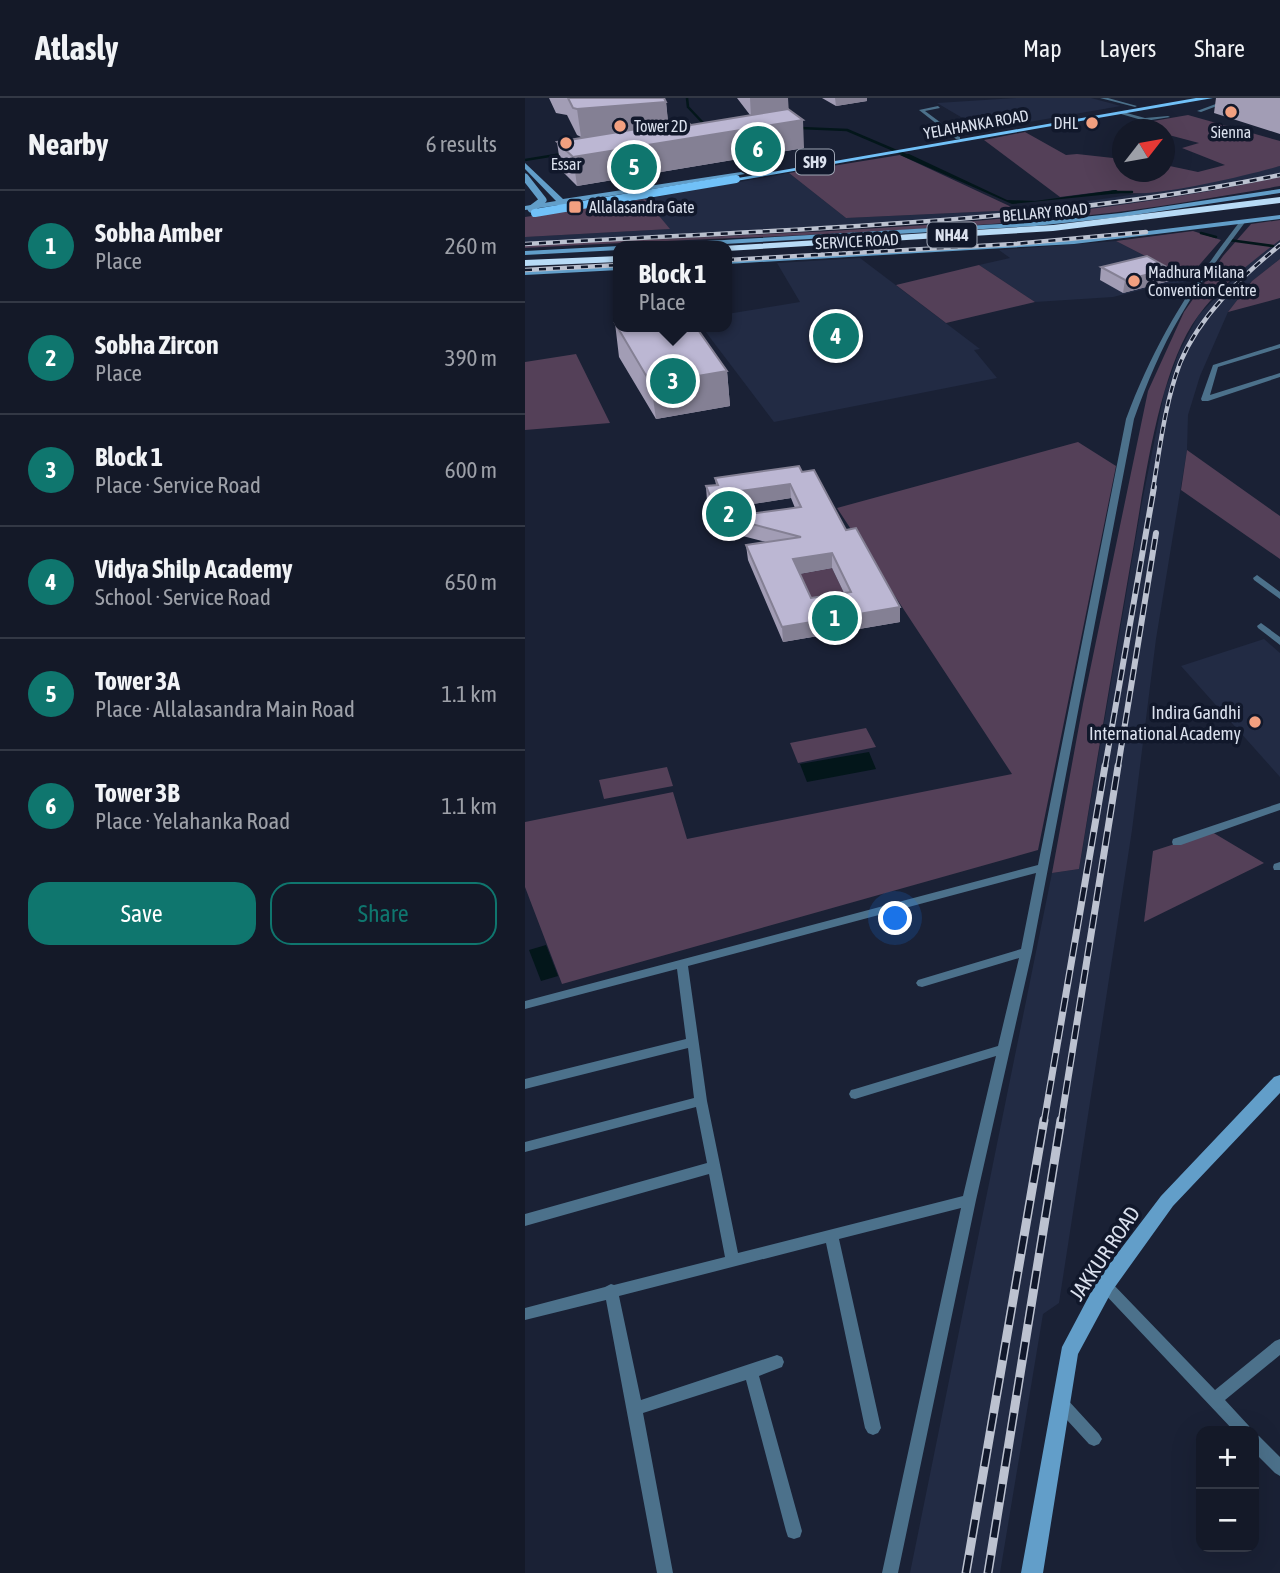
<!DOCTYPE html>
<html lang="en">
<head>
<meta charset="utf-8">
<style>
  body { margin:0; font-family:"Asap Condensed",sans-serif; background:#212634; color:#f1f3f6 }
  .controls { position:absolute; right:21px; bottom:21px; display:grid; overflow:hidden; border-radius:14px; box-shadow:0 7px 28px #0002 }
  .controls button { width:63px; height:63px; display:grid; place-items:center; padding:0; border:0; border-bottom:2px solid #333845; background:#141928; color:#f1f3f6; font:35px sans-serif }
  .compass { position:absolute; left:587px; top:21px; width:63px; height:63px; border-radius:50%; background:#141928; box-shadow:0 7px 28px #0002; rotate:59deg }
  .you { position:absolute; left:371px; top:821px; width:24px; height:24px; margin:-18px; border:5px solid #fff; border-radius:50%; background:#1a73e8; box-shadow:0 0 0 10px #1a73e833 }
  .badge { display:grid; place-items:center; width:46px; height:46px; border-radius:50%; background:#0f766e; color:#fff; font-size:23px; font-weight:700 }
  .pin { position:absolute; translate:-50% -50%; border:4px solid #fff; box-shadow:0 2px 7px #0006 }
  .popup { position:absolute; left:88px; top:143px; width:119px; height:91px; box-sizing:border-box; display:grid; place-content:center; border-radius:14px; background:#141928; filter:drop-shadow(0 2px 5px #0005); font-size:23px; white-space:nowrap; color:#9da0a8 }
  .popup b { font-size:26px; color:#f1f3f6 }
  .popup::after { content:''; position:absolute; left:50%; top:100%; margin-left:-14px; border:14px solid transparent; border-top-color:#141928 }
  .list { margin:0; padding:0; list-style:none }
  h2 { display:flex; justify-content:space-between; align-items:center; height:91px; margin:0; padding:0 28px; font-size:30px }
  h2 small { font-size:23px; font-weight:400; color:#9da0a8 }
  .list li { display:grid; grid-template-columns:46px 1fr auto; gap:21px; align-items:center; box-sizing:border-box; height:112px; padding:0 28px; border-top:2px solid #333845 }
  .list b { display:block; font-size:26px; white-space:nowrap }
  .list p { margin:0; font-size:23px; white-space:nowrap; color:#9da0a8 }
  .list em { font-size:23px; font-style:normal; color:#9da0a8 }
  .actions { display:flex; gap:14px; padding:21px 28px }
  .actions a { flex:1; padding:16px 0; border:2px solid #0f766e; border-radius:21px; text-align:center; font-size:24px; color:#0f766e }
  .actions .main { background:#0f766e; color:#fff }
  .map { position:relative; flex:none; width:755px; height:1475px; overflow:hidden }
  header { display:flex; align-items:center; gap:42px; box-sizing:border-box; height:98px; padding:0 35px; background:#141928; border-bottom:2px solid #333845 }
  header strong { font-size:33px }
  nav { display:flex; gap:38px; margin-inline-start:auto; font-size:24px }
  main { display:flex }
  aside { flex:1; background:#141928 }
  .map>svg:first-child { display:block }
  .built { fill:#222b44 }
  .green { fill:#544058 }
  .water { fill:#03161a }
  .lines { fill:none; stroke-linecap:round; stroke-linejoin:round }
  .stream { stroke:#03161a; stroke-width:2.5 }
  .street { fill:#4c718b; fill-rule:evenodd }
  .secondary { fill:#629ec9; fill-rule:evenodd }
  .primary { fill:#71c1f8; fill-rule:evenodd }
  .highway { fill:#b8dbf6; fill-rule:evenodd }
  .rail-far3-casing { stroke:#bcc2d0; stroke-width:4.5 }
  .rail-far2-casing { stroke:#bcc2d0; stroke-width:6 }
  .rail-far1-casing { stroke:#bcc2d0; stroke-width:7 }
  .rail-casing { stroke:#bcc2d0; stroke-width:9 }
  .rail-far3 { stroke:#11182b; stroke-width:2.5; stroke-dasharray:7; stroke-linecap:butt }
  .rail-far2 { stroke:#11182b; stroke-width:3.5; stroke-dasharray:11; stroke-linecap:butt }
  .rail-far1 { stroke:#11182b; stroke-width:4.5; stroke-dasharray:14; stroke-linecap:butt }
  .rail { stroke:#11182b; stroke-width:6; stroke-dasharray:18; stroke-linecap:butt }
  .secondary-bridge { stroke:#629ec9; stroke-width:7 }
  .primary-bridge { stroke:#71c1f8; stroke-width:8 }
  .wall { fill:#a29db5; fill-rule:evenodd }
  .shaded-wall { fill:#848094 }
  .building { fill:#bcb7d3; stroke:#848094; stroke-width:2; fill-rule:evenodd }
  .poi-dot { fill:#f2a080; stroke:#11182b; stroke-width:2.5 }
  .labels { text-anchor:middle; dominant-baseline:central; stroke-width:7; stroke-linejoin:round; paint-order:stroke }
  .far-poi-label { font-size:16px; fill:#dbe1ee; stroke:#11182b; text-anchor:start }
  .far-street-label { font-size:16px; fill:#dbe1ee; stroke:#11182b }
  .shield { fill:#11182b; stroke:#9ea5b4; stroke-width:2 }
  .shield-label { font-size:16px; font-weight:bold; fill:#dbe1ee }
  .poi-label { font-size:18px; fill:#dbe1ee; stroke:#11182b; text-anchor:end }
  .near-street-label { font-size:21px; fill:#dbe1ee; stroke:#11182b }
</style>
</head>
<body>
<header>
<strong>Atlasly</strong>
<nav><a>Map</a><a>Layers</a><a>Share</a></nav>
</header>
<main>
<aside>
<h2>Nearby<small>6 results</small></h2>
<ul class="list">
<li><span class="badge">1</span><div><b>Sobha Amber</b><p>Place</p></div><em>260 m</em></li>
<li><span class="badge">2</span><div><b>Sobha Zircon</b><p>Place</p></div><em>390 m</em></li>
<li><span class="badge">3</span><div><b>Block 1</b><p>Place · Service Road</p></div><em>600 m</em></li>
<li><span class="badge">4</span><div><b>Vidya Shilp Academy</b><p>School · Service Road</p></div><em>650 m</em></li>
<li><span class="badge">5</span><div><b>Tower 3A</b><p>Place · Allalasandra Main Road</p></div><em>1.1 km</em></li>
<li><span class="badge">6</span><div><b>Tower 3B</b><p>Place · Yelahanka Road</p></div><em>1.1 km</em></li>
</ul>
<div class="actions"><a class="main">Save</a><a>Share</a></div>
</aside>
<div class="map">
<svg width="755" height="1475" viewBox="0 0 755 1475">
  <rect width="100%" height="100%" fill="#1a2135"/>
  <path class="built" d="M491,0h75l30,8 -138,24 -46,-27z
    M755,68v11l-76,16 -140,20 -142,11 -397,22v-9l144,-8 -24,-30 144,-26 57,45 172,-8 49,-6 112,-16z
    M755,142v19l-28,22 -24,31 -28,64 -12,39 -1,35 -31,189 -24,191 -73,473 -16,11 -43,259h-90l142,-700 27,-4 63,-367 22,-109 15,-41 19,-36 49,-51z
    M591,143l72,37 -2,4 -21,2 -52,13 -78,5 -56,-37 31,-7 -11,-8z
    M335,160l120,91 -6,1 23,28 -223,44 -72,-95h25v-13l73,-12 -23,-39z
    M739,541l16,14v124l-99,-111z"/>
  <path class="green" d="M663,17l92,26v25c-29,8 -142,37 -165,24l-55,7 -76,-57 41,-8 41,23 11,-1 45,5 1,13h42v-7l33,7 27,-7 -43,-17 17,-5 -34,-9v-4l-17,-1 -18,-4z
    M375,57l118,55 -172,8 -57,-45z
    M755,79v9c-63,11 -125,22 -189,29 -188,20 -377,22 -566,33v-3c252,-13 507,-14 755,-68z
    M120,101l25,30 -145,8v-20z
    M755,122v20c-29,22 -60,46 -82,76 -40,54 -54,172 -66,239 -18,105 -36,209 -53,314l-27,4 31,-169 65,-313 36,-79 39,-56 28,-32z
    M668,133l28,9 -33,38 -72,-37z
    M755,161v39l-52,14 24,-31z
    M454,167l56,37 -89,21 -50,-38z
    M51,256l34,69 -85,7v-68z
    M553,344l38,24 -78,384 -476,134 -37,-97v-65l148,-30 14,47 325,-65 -175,-266z
    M662,352l93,66v43l-99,-69z
    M307,470l19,39 -39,7 -18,-39z
    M341,630l10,19 -78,16 -8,-20z
    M142,669l6,19 -69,13 -5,-19z
    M687,734l52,31 -120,59 9,-71z"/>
  <path class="water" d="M384,56l98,46 28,1 81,-11 5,3 -109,11 -112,-49z
    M344,654l7,17 -69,13 -7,-18z
    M21,847l12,31 -17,5 -12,-31z"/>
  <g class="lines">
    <path class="stream" d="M162,0l1,9 17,18
      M275,30l47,2 61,26
      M0,62l37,-6
      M587,94h20
      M676,135l15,4
      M704,142l44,6"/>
    <path class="street" d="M575,0h8l29,8 -2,1z
      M696,4l4,1 -24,9 -4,-1z
      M413,8l2,2 -15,3 35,26v2h-4l-37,-29z
      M598,14l22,6 23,-2 2,1 -25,4 -24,-7z
      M716,122l5,1c-23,31 -46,61 -65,94 -20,33 -34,68 -47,104l-102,533 -56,248 -78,373h-16l79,-365 -122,31 42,189 -3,5 -5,2 -5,-2 -3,-5 -39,-185 -207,53 22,104 136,-45 5,2 2,5 -2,5 -23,9 43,155 -2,6 -6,2 -6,-2 -2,-6 -40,-151 -103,33 30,160h-16l-51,-273 -81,20v-12l80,-21 6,-3 3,1 111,-28 -16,-83 -184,52v-12l182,-51 -11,-56 -171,45v-10l169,-44 -6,-50 -163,41v-10l161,-40 -9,-70 -152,40v-8l513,-136 88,-446c29,-78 65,-134 115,-199zM511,775l-15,76 -103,31 -2,3 2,3 4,1 97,-29 -21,88 -143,43 -4,1 -2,4 2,4 4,1 141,-43 -33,140 -225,57 -31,-152 -19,-135z
      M755,246v4l-62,19 -8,28 70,-22v4l-72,24h-6l-1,-2 12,-34z
      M732,477l23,17v7l-26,-19 -1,-2z
      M736,525l19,14v8l-22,-17 -1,-2z
      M755,705v7l-99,35h-8l-1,-3 1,-3z
      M755,764v8h-6l-1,-3 1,-3z
      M580,1181l5,2 105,109 60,-49 5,-2v16l-55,45 24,26 2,5h-17l-134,-142 -2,-4 2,-4z
      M536,1298l5,2 33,36 3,5 -3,5 -5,2 -5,-2 -33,-36 -2,-5 2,-5z
      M729,1336l5,2 21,21v19l-5,-3 -21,-21z"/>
    <path class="secondary" d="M0,65l38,36 178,-27 4,2 -178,29 2,3 -4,2 -6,-3 -34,5v-4l31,-5 -31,-32z
      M755,91v4l-159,24 -86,9 -344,20h-41l4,-2 381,-22 86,-9z
      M755,117v4l-206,25 -347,20v-4l347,-20z
      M94,148v4l-94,5v-4l94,-5h3z
      M94,168v4l-94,5v-4z
      M755,977v18l-107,113 -61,85 -34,63 -35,219h-22l41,-226 36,-68 63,-83 113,-119z"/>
    <path class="primary" d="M671,0h17l-477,83 -4,-2z"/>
    <path class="highway" d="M755,99v6l-227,28 -326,20v-5h-4l330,-21z
      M94,158v6l-94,4v-6z"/>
    <defs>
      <path id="rail-far3" d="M0,146c252,-15 507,-18 755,-69
        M202,162l287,-16 132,-12
        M0,172l94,-5
        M628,391c7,-42 12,-86 27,-126 20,-48 61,-86 100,-118"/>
      <path id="rail-far2" d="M580,669l49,-280
        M593,669l38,-234"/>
      <path id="rail-far1" d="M519,1024l61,-356
        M536,1024l57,-356"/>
      <path id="rail" d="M441,1475l78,-453
        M463,1475l73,-453"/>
    </defs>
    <use href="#rail-far3" class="rail-far3-casing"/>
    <use href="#rail-far2" class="rail-far2-casing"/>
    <use href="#rail-far1" class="rail-far1-casing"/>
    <use href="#rail" class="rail-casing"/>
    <use href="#rail-far3" class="rail-far3"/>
    <use href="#rail-far2" class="rail-far2"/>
    <use href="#rail-far1" class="rail-far1"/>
    <use href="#rail" class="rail"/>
    <path class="secondary-bridge" d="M0,79l18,23 -12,9"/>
    <path class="primary-bridge" d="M10,115l201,-34"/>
  </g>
  <path class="wall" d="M24,0h115l2,4 2,22 23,1 59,-10 -13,-17h51v12l16,38 -227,38 -16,-16 -4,-28 37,-6 -13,1 -4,-2 -10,-20 -11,-2z
    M297,0h45v3l-31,5z
    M691,0h64v36l-66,-21z
    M576,169l69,2 -1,12 -46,12 -23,-13z
    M90,225l112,48 3,35 -74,13 -37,-62z
    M277,374l44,58 54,77v15l-117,20 -35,-82 -2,-15 20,-3 -47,-12 -12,-29 -1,-15 10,-1 -1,-7zM266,400l4,10 -45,6 -4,-9zM307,470l12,25 -33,5 -12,-24z"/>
  <path class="shaded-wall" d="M225,0h38l1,16 -38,3z
    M310,0h32v3l-31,5z
    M141,4l3,27 -88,8 -4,-28z
    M278,22l1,28 -227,38 -4,-29z
    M645,171l-1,12 -46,12 2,-13z
    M202,273l3,35 -74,13 -5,-35z
    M265,386l1,14 -50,8 -1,-15z
    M307,455v15l-38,7 -1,-16z
    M375,509v15l-117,20 -1,-15z"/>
  <path class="building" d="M43,0h96l2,4 -89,7 -4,-1z
    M263,11l15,11 -230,37 -16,-15 129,-21 5,4z
    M622,158l23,13 -45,11 -24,-13z
    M94,224v5h77l31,44 -76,13 -36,-61z
    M274,368l3,6 12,-2 32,60 10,-2 44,79 -118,20 -36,-82 55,-8 -83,-22 -12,-29 12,-1 -3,-7zM265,386l11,23 -51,7 -10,-23zM307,455l19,39 -40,6 -18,-39z"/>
  <g class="poi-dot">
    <circle cx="706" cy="14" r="7"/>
    <circle cx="567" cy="25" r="7"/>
    <circle cx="95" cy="28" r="7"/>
    <circle cx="41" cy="45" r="7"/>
    <rect x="43" y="102" width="14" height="14" rx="3.5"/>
    <circle cx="609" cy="183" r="7"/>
    <circle cx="730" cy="624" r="7"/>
  </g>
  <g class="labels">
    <g class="far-poi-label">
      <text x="553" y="25" text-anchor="end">DHL</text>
      <text x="109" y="28">Tower 2D</text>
      <text x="706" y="34" text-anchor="middle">Sienna</text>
      <text x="41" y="66" text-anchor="middle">Essar</text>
      <text x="64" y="109">Allalasandra Gate</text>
      <text x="623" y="174">Madhura Milana<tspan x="623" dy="18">Convention Centre</tspan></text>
    </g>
    <g class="far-street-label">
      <text transform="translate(451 26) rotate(-10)">YELAHANKA ROAD</text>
      <text transform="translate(520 114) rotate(-5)">BELLARY ROAD</text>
      <text transform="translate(332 143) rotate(-3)">SERVICE ROAD</text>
    </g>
    <g class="shield">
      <rect x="271" y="51.5" width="38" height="25" rx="5"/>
      <rect x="402.5" y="124.5" width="49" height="25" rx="5"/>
    </g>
    <g class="shield-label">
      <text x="290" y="64">SH9</text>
      <text x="427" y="137">NH44</text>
    </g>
    <g class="poi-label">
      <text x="716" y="614">Indira Gandhi<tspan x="716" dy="21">International Academy</tspan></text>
    </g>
    <g class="near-street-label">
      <text transform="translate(579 1155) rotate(-56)">JAKKUR ROAD</text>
    </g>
  </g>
</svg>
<div class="controls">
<button>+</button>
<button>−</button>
</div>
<svg class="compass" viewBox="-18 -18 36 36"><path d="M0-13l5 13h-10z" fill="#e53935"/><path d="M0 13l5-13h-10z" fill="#9da0a8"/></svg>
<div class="you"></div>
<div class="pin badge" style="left:310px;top:520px">1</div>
<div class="pin badge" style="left:204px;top:416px">2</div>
<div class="pin badge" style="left:148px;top:283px">3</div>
<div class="popup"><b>Block 1</b>Place</div>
<div class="pin badge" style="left:311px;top:238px">4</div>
<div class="pin badge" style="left:109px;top:69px">5</div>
<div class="pin badge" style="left:233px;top:51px">6</div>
</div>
</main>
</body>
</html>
